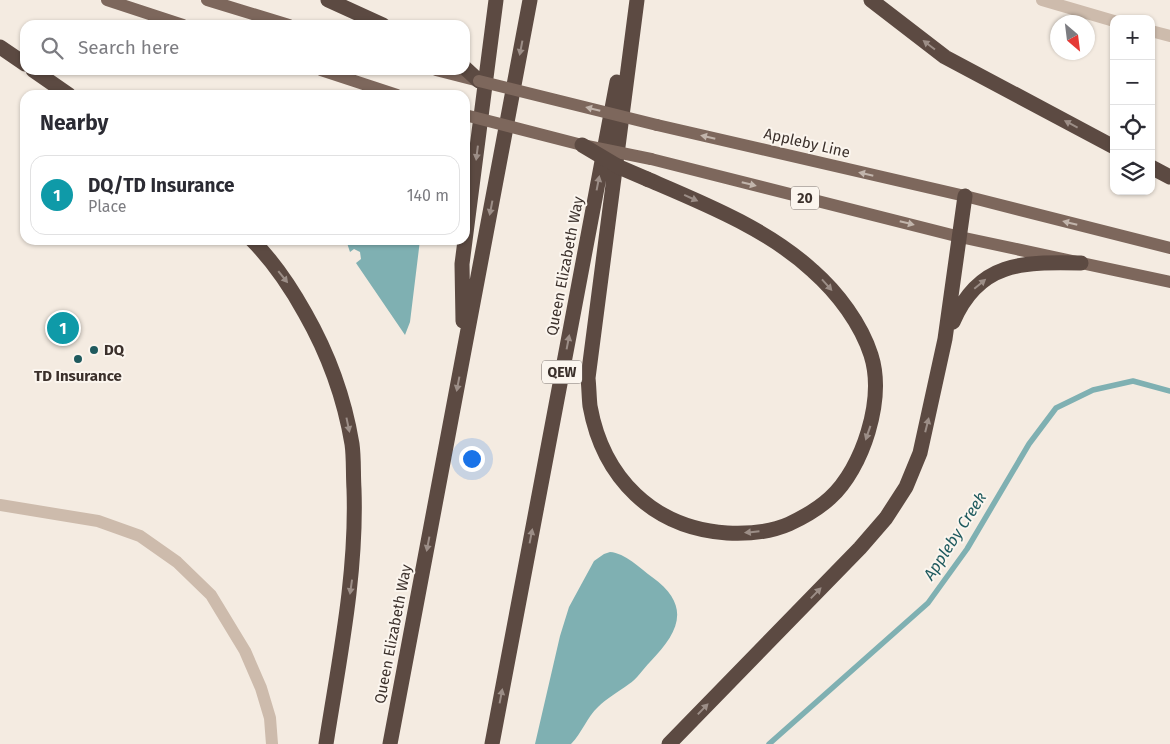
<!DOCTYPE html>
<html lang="en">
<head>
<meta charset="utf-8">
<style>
  body { margin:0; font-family:"Fira Sans",sans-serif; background:#f2f2f3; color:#2b2b33 }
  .controls { position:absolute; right:15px; top:15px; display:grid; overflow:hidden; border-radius:10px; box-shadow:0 1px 4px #0004 }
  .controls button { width:45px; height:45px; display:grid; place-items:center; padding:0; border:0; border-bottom:1px solid #e1e1e2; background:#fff; color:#2b2b33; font:25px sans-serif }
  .compass { position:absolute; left:1050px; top:15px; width:45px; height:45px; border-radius:50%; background:#fff; box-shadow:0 1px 4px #0004; rotate:152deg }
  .you { position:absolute; left:471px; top:458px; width:18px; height:18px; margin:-12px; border:4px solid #fff; border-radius:50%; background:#1a73e8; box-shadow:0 0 0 8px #1a73e833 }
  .badge { display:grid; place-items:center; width:32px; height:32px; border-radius:50%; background:#1f5a5e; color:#fff; font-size:16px; font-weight:700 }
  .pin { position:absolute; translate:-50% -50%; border:2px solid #fff; box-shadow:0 1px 5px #0006 }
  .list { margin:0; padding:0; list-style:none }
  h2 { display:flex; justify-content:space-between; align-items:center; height:65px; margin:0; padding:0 20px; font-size:21px }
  h2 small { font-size:16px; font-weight:400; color:#7c7c81 }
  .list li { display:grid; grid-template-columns:32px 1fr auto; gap:15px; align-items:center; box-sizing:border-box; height:80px; margin:0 10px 10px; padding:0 10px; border:1px solid #e1e1e2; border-radius:15px }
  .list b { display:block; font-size:19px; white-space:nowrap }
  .list p { margin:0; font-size:16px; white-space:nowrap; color:#7c7c81 }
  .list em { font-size:16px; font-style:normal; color:#7c7c81 }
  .icon { flex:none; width:28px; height:28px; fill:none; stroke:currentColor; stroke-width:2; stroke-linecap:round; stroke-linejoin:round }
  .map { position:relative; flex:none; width:1170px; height:744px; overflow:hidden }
  .search { position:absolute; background:#fff; box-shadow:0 1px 4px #0004; left:20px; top:20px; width:450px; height:55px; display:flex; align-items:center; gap:12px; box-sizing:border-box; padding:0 18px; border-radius:15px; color:#7c7c81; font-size:19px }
  .panel { position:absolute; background:#fff; box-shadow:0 1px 4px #0004; left:20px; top:90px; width:450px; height:155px; border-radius:15px }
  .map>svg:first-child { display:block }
  .water { fill:#7fb0b2 }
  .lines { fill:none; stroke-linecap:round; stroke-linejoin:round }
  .stream { stroke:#7fb0b2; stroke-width:5.5 }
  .minor { stroke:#cdbbac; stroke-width:12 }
  .major { stroke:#7d675c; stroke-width:12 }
  .highway { stroke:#5c4a42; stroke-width:15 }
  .major-bridge { stroke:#7d675c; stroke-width:12 }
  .highway-bridge { stroke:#5c4a42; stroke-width:15 }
  .oneway { fill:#9c8e87 }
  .oneway2 { fill:#c2b5ac }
  .poi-dot { fill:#1f5a5e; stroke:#fbf5ee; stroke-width:2 }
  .labels { text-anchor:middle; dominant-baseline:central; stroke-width:4; stroke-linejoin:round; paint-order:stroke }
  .shield { fill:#fbf5ee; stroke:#756b66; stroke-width:1 }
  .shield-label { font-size:14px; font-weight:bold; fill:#3b302b }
  .street-label { font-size:15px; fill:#3b302b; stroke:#fbf5ee }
  .poi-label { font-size:15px; font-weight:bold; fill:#3b302b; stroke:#fbf5ee; text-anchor:start }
  .water-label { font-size:16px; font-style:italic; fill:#1f5a5e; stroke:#fbf5ee }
</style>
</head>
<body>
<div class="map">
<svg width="1170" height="744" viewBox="0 0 1170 744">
  <rect width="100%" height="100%" fill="#f4ebe1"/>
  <path class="water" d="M346,240h74l-10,82 -5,13 -47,-69 -2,-3 5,-4 -1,-7 -6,-3 -4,3z
    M610,552c15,1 30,16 42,25 40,29 27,55 -2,85 -7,7 -13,17 -21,22 -11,8 -22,14 -31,23 -11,10 -16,26 -27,37h-36l25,-108 9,-29 25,-46 10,-7z"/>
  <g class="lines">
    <path class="stream" d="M769,744l159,-141 39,-54 62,-105 27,-36 37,-18 40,-9 37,10"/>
    <path class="minor" d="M1042,0l72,21
      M1151,31l19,5
      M0,505l98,16 42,15 37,26 34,33 34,56 16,37 9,30 2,26"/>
    <path class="major" d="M107,0l76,25
      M207,0l82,25
      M321,70l76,25
      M436,70l43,11
      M657,125l308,71 205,52
      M651,159l309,78 210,45"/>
    <path class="highway" d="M328,0l55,25
      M637,0l-49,378c1,9 1,19 2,28 13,72 63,122 137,127 20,1 44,-1 62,-9 15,-7 29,-15 41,-26 33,-30 55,-99 41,-143 -10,-31 -33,-62 -58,-84 -45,-42 -110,-68 -166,-92
      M871,0l74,57 169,90
      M0,47l25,17
      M465,68l14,13
      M33,70l36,25
      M1151,167l19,10
      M252,240c22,22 38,46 53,73 24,42 39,83 47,131 2,14 1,30 2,45 3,86 -15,171 -28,255
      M463,321l-1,-57 34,-264
      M953,322c26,-61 70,-60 128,-59
      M390,744l140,-744
      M492,744l125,-662
      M669,744l191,-196 26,-30 20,-31 14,-34 25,-114 20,-143"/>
    <path class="major-bridge" d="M479,81l178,44
      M465,115l117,30 69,14"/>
    <path class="highway-bridge" d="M582,145l37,22 28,12"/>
  </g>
  <defs><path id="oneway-solid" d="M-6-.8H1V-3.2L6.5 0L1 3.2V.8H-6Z" transform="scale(1.25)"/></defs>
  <g class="oneway">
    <use href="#oneway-solid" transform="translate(929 45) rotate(-143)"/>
    <use href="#oneway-solid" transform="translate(521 48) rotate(101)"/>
    <use href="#oneway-solid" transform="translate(1071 124) rotate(-152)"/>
    <use href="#oneway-solid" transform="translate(477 153) rotate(97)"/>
    <use href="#oneway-solid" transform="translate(598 183) rotate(-79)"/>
    <use href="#oneway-solid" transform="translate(691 198) rotate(24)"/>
    <use href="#oneway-solid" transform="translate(491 208) rotate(101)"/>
    <use href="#oneway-solid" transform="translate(283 277) rotate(51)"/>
    <use href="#oneway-solid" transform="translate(980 284) rotate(-40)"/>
    <use href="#oneway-solid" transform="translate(827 285) rotate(48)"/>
    <use href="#oneway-solid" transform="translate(568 342) rotate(-79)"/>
    <use href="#oneway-solid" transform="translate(458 384) rotate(101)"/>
    <use href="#oneway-solid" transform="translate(348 425) rotate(78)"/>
    <use href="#oneway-solid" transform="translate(927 425) rotate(-76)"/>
    <use href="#oneway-solid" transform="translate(868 433) rotate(109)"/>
    <use href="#oneway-solid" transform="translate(752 532) rotate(174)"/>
    <use href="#oneway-solid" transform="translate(531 536) rotate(-79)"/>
    <use href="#oneway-solid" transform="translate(428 544) rotate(101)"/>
    <use href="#oneway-solid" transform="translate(351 587) rotate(98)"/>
    <use href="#oneway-solid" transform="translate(816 593) rotate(-46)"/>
    <use href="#oneway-solid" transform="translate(501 696) rotate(-79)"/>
    <use href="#oneway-solid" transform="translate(703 709) rotate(-46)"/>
  </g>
  <g class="oneway2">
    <use href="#oneway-solid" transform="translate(593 109) rotate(-166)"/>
    <use href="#oneway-solid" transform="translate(708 137) rotate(-167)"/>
    <use href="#oneway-solid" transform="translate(866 174) rotate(-167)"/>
    <use href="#oneway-solid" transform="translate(749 184) rotate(14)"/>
    <use href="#oneway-solid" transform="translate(907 223) rotate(14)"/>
    <use href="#oneway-solid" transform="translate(1070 223) rotate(-166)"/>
  </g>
  <g class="poi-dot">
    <circle cx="94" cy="350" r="5"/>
    <circle cx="78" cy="359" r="5"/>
  </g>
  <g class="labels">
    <g class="shield">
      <rect x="791" y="186.5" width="28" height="23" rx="4"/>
      <rect x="542" y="360.5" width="40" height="23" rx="4"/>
    </g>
    <g class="shield-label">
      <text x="805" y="198">20</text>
      <text x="562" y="372">QEW</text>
    </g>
    <g class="street-label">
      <text transform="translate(807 143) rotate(13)">Appleby Line</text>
      <text transform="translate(565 266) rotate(-79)">Queen Elizabeth Way</text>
      <text transform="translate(393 634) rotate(-79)">Queen Elizabeth Way</text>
    </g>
    <g class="poi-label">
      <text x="104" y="350">DQ</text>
      <text x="78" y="376" text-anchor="middle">TD Insurance</text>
    </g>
    <g class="water-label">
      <text transform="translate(955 536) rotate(-57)">Appleby Creek</text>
    </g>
  </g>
</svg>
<div class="controls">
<button>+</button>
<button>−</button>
<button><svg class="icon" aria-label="locate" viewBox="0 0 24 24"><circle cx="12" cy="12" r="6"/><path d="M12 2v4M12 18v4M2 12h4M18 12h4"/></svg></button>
<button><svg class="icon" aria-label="layers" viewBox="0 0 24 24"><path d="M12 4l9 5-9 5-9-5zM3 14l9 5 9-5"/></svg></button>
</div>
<svg class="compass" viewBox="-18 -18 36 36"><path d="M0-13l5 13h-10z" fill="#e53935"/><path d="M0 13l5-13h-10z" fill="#7c7c81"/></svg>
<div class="you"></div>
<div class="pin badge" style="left:63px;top:328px;background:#0f9aa8">1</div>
<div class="search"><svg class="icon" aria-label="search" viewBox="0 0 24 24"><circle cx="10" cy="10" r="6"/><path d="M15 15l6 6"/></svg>Search here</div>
<section class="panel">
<h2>Nearby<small></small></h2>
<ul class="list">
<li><span class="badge" style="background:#0f9aa8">1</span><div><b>DQ/TD Insurance</b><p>Place</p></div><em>140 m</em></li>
</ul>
</section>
</div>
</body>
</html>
